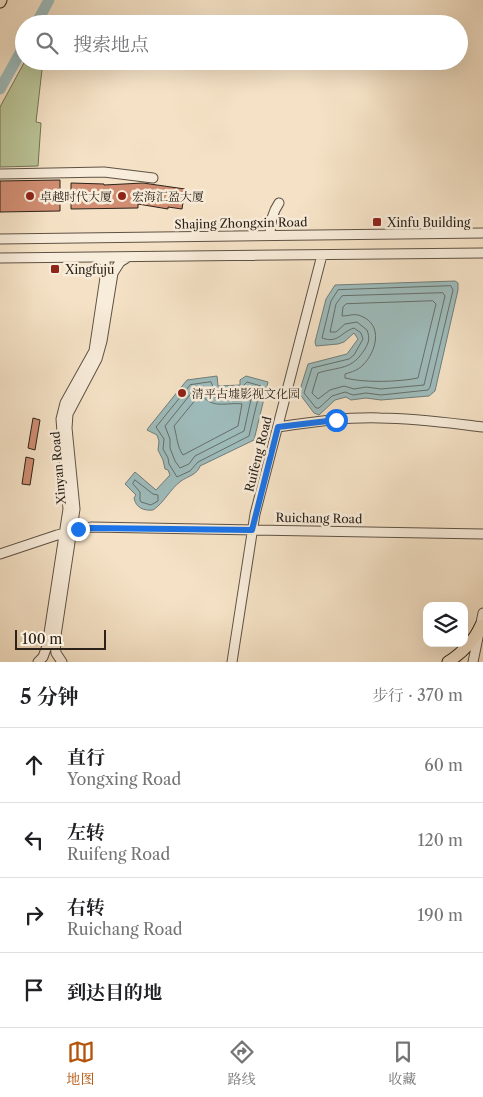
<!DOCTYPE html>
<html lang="zh">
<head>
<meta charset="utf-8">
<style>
  body { margin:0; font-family:"Libre Caslon Text","Noto Serif SC",serif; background:#f6f6f6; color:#202124 }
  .controls { position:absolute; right:15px; bottom:15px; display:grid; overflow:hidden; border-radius:10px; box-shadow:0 5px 20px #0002 }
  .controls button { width:45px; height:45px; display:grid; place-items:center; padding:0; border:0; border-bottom:1px solid #e0e0e0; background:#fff; color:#202124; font:25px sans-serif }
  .scale { position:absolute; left:15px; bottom:12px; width:91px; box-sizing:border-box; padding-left:5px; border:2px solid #2b2219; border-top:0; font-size:14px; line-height:18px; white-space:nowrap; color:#2b2219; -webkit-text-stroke:4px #f8ecda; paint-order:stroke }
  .stop { position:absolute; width:15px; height:15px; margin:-11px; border:4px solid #1a73e8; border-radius:50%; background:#fff }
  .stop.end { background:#1a73e8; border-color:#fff; box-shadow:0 1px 5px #0008 }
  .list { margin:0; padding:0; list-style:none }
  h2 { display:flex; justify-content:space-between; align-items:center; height:65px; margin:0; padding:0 20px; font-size:21px }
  h2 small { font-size:16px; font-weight:400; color:#757577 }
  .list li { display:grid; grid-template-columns:32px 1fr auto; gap:15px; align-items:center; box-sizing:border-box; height:75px; padding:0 20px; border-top:1px solid #e0e0e0 }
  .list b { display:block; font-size:19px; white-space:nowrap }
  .list p { margin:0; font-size:16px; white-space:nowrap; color:#757577 }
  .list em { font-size:16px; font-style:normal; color:#757577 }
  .icon { flex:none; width:28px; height:28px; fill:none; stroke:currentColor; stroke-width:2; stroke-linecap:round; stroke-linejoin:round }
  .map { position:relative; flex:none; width:483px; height:662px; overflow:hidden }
  .search { position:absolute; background:#fff; box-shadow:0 5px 20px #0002; left:15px; right:15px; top:15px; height:55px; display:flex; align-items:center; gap:12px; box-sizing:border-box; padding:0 18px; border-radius:28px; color:#757577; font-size:19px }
  .sheet { height:365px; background:#fff }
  nav { display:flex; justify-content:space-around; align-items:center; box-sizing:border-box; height:70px; border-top:1px solid #e0e0e0; background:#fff; font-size:14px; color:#757577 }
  nav a { display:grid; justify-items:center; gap:2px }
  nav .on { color:#b45309 }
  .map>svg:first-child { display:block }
  .green { fill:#bac497; stroke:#727358 }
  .water { fill:#9ebcbc; stroke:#707e7b }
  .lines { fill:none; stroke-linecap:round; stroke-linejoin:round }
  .shore { stroke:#646f6a; stroke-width:1 }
  .river { stroke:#9ebcbc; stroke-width:11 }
  .building { fill:#d18e73; stroke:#2b2219 }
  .minor-casing { stroke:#5e5244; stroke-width:11 }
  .major-casing { stroke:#2b2219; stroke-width:13 }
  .minor { stroke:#f8ecda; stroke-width:9 }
  .major { stroke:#f5e2c6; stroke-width:11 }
  .route { stroke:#1a73e8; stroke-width:6 }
  .poi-dot { fill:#8f2418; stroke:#f8ecda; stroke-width:2 }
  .labels { text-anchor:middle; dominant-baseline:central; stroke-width:5; stroke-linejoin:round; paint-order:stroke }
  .poi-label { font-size:12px; fill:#2b2219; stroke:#f8ecda; text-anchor:start }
  .street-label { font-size:12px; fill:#2b2219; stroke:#f8ecda }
</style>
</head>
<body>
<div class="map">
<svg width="483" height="662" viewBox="0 0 483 662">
  <rect width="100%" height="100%" fill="#f5e2c6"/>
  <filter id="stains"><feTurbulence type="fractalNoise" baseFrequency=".004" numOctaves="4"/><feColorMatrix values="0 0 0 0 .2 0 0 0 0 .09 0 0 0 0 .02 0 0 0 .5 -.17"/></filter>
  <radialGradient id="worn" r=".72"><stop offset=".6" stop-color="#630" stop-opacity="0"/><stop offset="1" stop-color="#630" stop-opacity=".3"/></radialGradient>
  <path class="green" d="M25,61h18l-7,61 5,1 -3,43 -38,1v-60z"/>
  <path class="water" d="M455,281l3,2v7l-23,101 -6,5 -48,4 -15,-2 -15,2 -5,-3 -11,3 -16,15 -5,-2 -15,-20 9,-29 39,-10 11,-15 -4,-6 -10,9 -6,2 -22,2 -1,-4 11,-43 9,-14z
    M217,376l1,10 22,-1v-5l6,-4 22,6 -14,58 -54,26c-3,9 -12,10 -19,15 -11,8 -17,22 -28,29 -9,1 -17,-2 -19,-12l2,-3 -11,-11 10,-12 21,18 14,-15 -2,-5 -3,-1 -2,-9 -5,-10 1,-9 -2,-6 -10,-5 2,-3 38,-47z"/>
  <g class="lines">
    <path class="shore" d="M451,286l2,4 -23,97 -2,3 -47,5 -15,-2 -13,2 -8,-3 -13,4 -13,12h-3l-12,-15 8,-25 37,-9 5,-4 9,-16 -2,-6 -7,-5c-13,4 -16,16 -32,10l9,-37 7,-11z
      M443,293l2,3 -21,89 -43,4 -15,-2 -12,2 -10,-3 -14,4 -12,9 -6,-6 6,-20c22,-7 33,-2 47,-24 4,-7 5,-11 2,-19l-10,-8 -12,2 -9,8h-6l6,-28 6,-8z
      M433,301l3,3 -18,74c-20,4 -53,5 -73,0v-4c7,-2 13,-4 18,-9 13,-13 21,-40 -2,-49 -6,-3 -12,0 -19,0l1,-9 3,-3z
      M211,382l3,7 4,2 22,-2 7,-7 14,4 -12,50 -51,26 -8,9 -13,6 -8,-13 -1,-6 -5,-9 1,-10 -8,-12 34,-42z
      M206,389c3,3 5,6 9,8 9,3 29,-1 35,-8l3,1 -9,41 -49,25 -6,8 -9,4 -5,-7 -5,-13v-9l-5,-13 28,-35z
      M203,397c12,12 24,5 39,7l-4,22 -55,29c-6,-8 -6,-19 -9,-29l23,-28z
      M135,480l18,14 5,1v6l-7,4 -10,-3 -1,-2v-8l-7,-8z"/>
    <path class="river" d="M36,24l13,-24
      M0,89l24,-43"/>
  </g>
  <path class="building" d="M60,180v31l-60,1v-31z
    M71,183l33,1v1l39,-2 42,6 -3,20 -14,-2v2l-30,-5v4l-67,1z
    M33,418l7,2 -5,30 -7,-2z
    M26,457l8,2 -4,26 -8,-1z"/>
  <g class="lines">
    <defs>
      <path id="minor" d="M0,174l104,-2 49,6
        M270,235c0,-12 2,-22 9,-32
        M0,239l483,-6
        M0,258l483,-5
        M278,427c33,-5 68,-10 102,-9 35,0 69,5 103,9
        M0,554l57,-19 34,-8 392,7
        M38,662l5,-5 4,-11 21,-137 -7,-90 4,-16 29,-52 12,-80 -1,-9 -6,-5
        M62,662l-6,-9 -1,-11 20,-133 -8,-81 1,-14 29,-55 5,-18 11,-68 7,-11 8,-5
        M232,662l23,-148 67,-259
        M473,662l10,-49"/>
      <path id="major" d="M0,2l1,-2
        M448,662c14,-9 26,-21 33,-37"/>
    </defs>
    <use href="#minor" class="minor-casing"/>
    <use href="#major" class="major-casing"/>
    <use href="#minor" class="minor"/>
    <use href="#major" class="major"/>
  </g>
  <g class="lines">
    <path class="route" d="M78,529l13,-1 161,2 26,-103 58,-7"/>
  </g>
  <g class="poi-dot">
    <circle cx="30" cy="196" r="5"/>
    <circle cx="122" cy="196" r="5"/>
    <rect x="372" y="217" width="10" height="10" rx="2.5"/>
    <rect x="50" y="264" width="10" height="10" rx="2.5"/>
    <circle cx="182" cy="393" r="5"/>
  </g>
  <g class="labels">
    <g class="poi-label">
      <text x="40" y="196">卓越时代大厦</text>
      <text x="132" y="196">宏海汇盈大厦</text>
      <text x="387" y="222">Xinfu Building</text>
      <text x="65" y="269">Xingfuju</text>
      <text x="192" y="393">清平古墟影视文化园</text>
    </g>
    <g class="street-label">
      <text transform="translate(241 223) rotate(-1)">Shajing Zhongxin Road</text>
      <text transform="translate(258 454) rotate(-76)">Ruifeng Road</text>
      <text transform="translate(58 468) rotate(-95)">Xinyan Road</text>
      <text transform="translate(319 518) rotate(1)">Ruichang Road</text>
    </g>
  </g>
  <rect width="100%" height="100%" filter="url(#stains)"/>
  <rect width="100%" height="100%" fill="url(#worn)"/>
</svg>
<div class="controls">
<button><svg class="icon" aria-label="layers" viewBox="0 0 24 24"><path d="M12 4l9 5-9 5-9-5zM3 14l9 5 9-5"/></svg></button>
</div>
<div class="scale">100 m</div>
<div class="stop" style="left:336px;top:420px"></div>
<div class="stop end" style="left:78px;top:529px"></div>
<div class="search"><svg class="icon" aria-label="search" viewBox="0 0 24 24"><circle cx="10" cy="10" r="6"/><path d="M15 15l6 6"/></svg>搜索地点</div>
</div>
<section class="sheet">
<h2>5 分钟<small>步行 · 370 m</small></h2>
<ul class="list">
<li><svg class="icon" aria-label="ahead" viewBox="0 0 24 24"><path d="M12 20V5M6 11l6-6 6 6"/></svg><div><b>直行</b><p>Yongxing Road</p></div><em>60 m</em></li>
<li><svg class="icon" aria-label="left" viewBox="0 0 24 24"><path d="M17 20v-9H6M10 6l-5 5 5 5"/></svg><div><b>左转</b><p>Ruifeng Road</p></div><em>120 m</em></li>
<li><svg class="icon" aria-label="right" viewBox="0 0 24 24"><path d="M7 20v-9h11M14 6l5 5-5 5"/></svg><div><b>右转</b><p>Ruichang Road</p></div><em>190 m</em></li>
<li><svg class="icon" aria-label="arrive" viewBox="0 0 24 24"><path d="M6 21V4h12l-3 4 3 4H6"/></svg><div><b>到达目的地</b></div></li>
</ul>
</section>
<nav>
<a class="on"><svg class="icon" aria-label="map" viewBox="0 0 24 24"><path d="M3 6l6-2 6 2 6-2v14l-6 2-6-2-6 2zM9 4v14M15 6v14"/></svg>地图</a>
<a><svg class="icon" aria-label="directions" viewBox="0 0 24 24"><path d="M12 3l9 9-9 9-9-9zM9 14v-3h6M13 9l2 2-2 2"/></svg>路线</a>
<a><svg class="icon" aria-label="saved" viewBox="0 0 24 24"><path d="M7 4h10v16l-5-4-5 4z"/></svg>收藏</a>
</nav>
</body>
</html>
